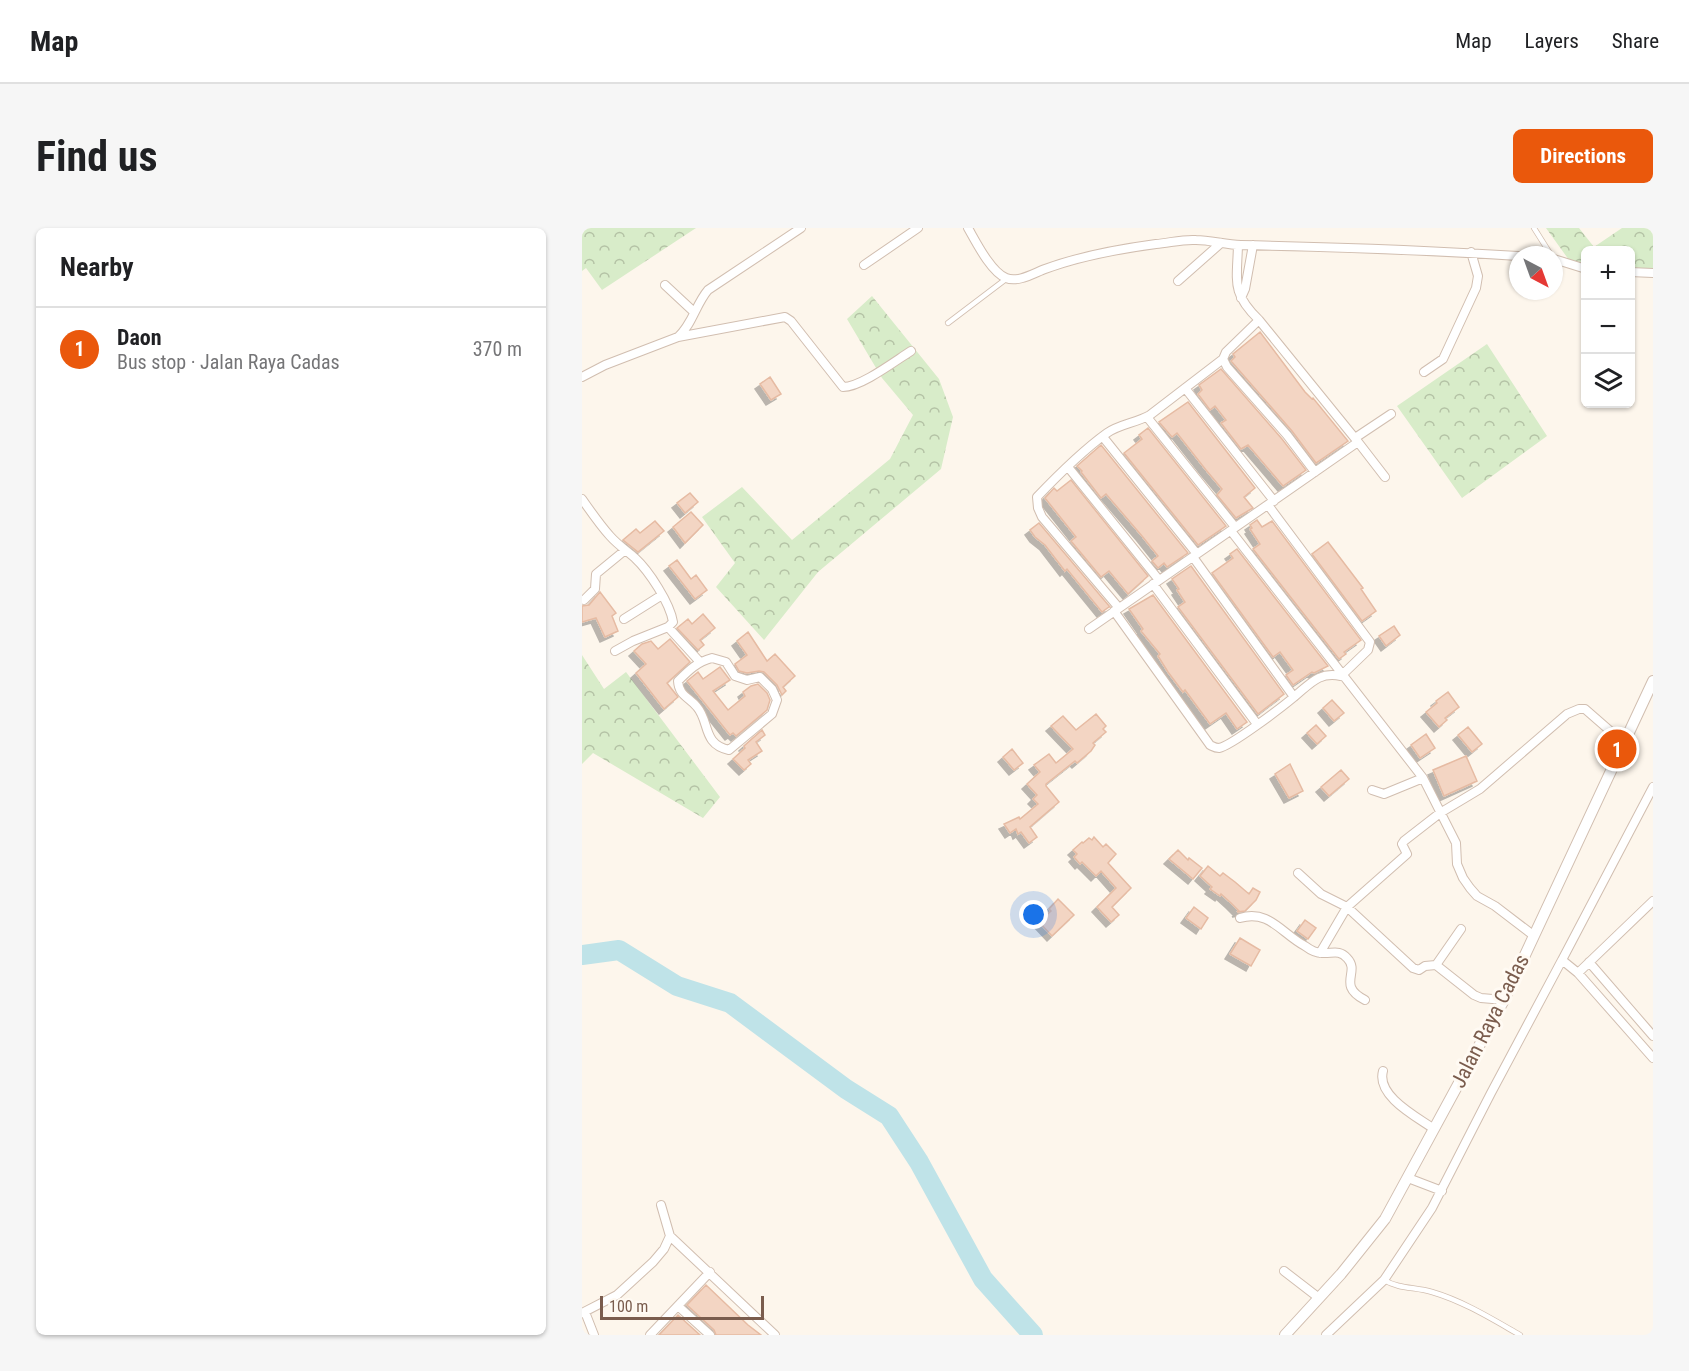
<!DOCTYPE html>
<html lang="en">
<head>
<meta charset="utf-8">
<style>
  body { margin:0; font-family:"Roboto Condensed",sans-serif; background:#f6f6f6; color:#202124 }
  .controls { position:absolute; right:18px; top:18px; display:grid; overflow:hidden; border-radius:9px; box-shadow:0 2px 4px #0004 }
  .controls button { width:54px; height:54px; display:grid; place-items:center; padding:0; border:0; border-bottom:2px solid #e0e0e0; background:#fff; color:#202124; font:30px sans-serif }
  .compass { position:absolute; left:927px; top:18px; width:54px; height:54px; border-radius:50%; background:#fff; box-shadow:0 2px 4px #0004; rotate:139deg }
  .scale { position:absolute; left:18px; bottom:15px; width:164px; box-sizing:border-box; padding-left:6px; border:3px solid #7a5c4d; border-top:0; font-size:16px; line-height:21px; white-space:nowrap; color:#7a5c4d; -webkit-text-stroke:4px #fffaf3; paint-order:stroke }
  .you { position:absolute; left:452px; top:687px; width:21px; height:21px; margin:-15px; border:4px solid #fff; border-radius:50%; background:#1a73e8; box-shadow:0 0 0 9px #1a73e833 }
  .badge { display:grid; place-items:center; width:39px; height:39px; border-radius:50%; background:#ea580c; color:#fff; font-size:20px; font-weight:700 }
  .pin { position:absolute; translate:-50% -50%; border:3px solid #fff; box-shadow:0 2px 6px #0006 }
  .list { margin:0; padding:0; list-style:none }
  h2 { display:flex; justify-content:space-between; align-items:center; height:78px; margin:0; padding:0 24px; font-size:26px }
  h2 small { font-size:20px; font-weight:400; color:#757577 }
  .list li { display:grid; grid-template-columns:39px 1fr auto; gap:18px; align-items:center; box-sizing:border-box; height:84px; padding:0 24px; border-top:2px solid #e0e0e0 }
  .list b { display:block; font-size:22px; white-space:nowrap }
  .list p { margin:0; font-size:20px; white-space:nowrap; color:#757577 }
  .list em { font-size:20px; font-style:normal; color:#757577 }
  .icon { flex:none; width:33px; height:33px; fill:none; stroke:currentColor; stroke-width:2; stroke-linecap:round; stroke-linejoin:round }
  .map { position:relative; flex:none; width:1071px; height:1107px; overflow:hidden; border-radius:9px }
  header { display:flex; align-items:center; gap:36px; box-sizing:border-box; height:84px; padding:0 30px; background:#fff; border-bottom:2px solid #e0e0e0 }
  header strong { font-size:28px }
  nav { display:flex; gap:33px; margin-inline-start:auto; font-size:21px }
  .intro { display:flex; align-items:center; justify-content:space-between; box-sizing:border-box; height:144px; padding:0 36px }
  h1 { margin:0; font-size:42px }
  .button { padding:15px 27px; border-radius:9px; background:#ea580c; color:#fff; font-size:21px; font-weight:700 }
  main { display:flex; gap:36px; padding:0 36px }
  aside { flex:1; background:#fff; border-radius:9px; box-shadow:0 2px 4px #0004 }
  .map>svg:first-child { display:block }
  .forest { fill:url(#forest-crowns) }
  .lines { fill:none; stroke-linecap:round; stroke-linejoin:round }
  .river { stroke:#bfe3e8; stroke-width:20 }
  .building { fill:#f3d5c3; stroke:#e6bba3; stroke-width:1.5; filter:url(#shadow) }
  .service-casing { stroke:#d1beb0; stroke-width:6 }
  .minor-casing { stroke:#d1beb0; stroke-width:10 }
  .tertiary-casing { stroke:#d1beb0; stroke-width:12 }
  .service { stroke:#fff; stroke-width:4.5 }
  .minor { stroke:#fff; stroke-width:8 }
  .tertiary { stroke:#fff; stroke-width:10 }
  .labels { text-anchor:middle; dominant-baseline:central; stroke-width:6; stroke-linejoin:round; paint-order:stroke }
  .street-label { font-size:21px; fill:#7a5c4d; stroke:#fffaf3 }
</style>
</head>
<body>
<header>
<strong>Map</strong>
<nav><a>Map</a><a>Layers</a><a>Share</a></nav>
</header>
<div class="intro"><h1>Find us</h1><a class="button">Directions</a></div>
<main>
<aside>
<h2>Nearby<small></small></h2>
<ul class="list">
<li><span class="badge">1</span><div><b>Daon</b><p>Bus stop · Jalan Raya Cadas</p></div><em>370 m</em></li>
</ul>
</aside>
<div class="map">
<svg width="1071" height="1107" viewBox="0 0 1071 1107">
  <defs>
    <pattern id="forest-crowns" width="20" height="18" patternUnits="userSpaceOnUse" patternTransform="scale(1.5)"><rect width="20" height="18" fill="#d8ecc9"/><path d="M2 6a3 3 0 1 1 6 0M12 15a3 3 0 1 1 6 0" fill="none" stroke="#b4c2a5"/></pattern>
    <filter id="shadow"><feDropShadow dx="-5" dy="5" stdDeviation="0" flood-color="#0004"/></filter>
  </defs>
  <rect width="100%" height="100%" fill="#fdf6ec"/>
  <path class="forest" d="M0,0h114l-94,62 -16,-22 -4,3z
    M964,0h33l15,19 28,-19h31v43l-22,-1 -1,-20h-44l-1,17h-11z
    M290,68l67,83 14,38 -12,52 -123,103 -54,68 -48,-53 19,-24 -33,-46 40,-30 50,53 98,-81 23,-44 -31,-37 -35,-59z
    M905,116l60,92 -85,62 -65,-92z
    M0,427l22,34 22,-17 94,125 -17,21 -110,-65 -11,11z"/>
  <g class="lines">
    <path class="river" d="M0,727l37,-5 58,36 53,17 116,86 43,27 30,46 64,117 50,56"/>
  </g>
  <path class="building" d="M678,104l45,60 7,7 1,-1 35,43 -32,22 -24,-32 -61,-70 4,-4 -2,-3z
    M639,141l61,70 24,31 -23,16 -35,-41 -7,4 -20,-26 5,-3 -11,-14 -5,4 -12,-16 4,-4 -3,-5z
    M188,149l11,17 -10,6 -11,-16z
    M606,174l67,86 -11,9 9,11 -17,10 -19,-23 5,-6 -16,-19 -29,-37 -5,4 -13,-15z
    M566,200l78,98 -28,19 -74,-92 18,-14 -3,-4z
    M519,217l87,108 -21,14 -3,-4 -6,5 -6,-7 6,-5 -16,-20 -36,-42 -5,4 -20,-26 1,-1 -5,-5z
    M489,252l77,96 -20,18 -19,-23 -8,6 -30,-36 5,-4 -31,-39 9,-10 3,3z
    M108,265l8,9 -13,11 -8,-10z
    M109,284l12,13 -18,18 -12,-16z
    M675,292l5,7 10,-6 89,119 -17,12 2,2 -7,5 -86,-110 7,-5 -10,-15 2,-1 -2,-3z
    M73,293l9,10 -26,21 -15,-12 13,-11 4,4z
    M457,295l71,84h-1l-7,5 -35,-43 -2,2 -20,-26 -10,-8 -5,-7z
    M746,314l35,46 -2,1 15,22 -14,10 -50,-67z
    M655,321l91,117 -14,7 -2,-1 -19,13 -7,-10 7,-5 -13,-18 -7,5 -61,-84 21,-15 -3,-4z
    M95,332l14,19 5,-4 11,15 -12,9 -26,-33z
    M609,338l93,128 -26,20 -80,-107 7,-5 -8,-12 2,-1 -7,-10z
    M18,364l16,21 -4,3 6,15 -13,6 -9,-19 -14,4v-16l7,-1z
    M571,367l94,127 -10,7 -11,-16 -16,11 -25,-34 -2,2 -15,-20 -10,-16 2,-2 -19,-23 2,-2 -14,-20z
    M121,386l12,14 -15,12 4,5 -6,5 -21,-22 11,-9 4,5z
    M812,398l6,9 -14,11 -7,-10z
    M166,404l19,29 8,-7 20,22 -12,11 3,4 -4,4 -5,-10 -13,-13 -5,-1 -12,2 -8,-2 -4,-7 12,-9 -10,-14z
    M88,411l20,23 -23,21 11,14 -14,12 -28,-36 10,-9 -12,-13 8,-7 9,-3 7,8z
    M138,439l10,13 -17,11 15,19 17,-14 -2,-4 8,-6 7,-2 9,9 3,7 -3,10 -31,26 -3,-3 -3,2 -43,-54 11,-9 5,7z
    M866,464l11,15 -14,11 2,2 -8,7 -13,-15 11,-9 -1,-2z
    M750,472l12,13 -10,8 -11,-13z
    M514,486l10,12 -3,3 3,3 -13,11 2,2 -4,6 -14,12 -2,-2 -29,23v2l13,16 -29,25 7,10 -8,6 -8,-11 -3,2 -2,-5 -6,4 -6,-9 15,-7 1,2 18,-15 -5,-5 4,-4 -10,-11 13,-12 -6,-7 15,-11 7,9 17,-14 -22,-23 12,-10 13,14z
    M734,497l10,11 -9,8 -10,-11z
    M886,499l14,17 -10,8 -14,-17z
    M180,502l3,5 -9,7 6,9 -14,9 3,4 -7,6 -11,-11 12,-11 -1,-2z
    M844,506l9,14 -15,10 -9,-13z
    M430,521l11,14 -9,7 -11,-13z
    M884,528l11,25 -33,15 -11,-26z
    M708,536l13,27 -14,7 -14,-24z
    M759,542l8,9 -20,17 -8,-9z
    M512,609l9,10 3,-3 10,10 -8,9 23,25 -19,19 7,8 -8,7 -14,-15 19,-19 -15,-17 -5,5 -14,-14 -2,2 -6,-7 3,-3 -4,-4 9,-8 1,1 6,-5 3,2z
    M596,622l10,10 1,-2 13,10 -9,11 -24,-20z
    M626,638l12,10 3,-3 12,9 14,12 4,-6 7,4 -4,8 -11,11 -8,1 2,-1 -8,-8 -10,-9 -1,2 -10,-7 2,-2 -12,-11z
    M476,671l16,16 -22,21 -13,-14 12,-11 -2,-2z
    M612,679l14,11 -7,11 -15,-11z
    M723,692l11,8 -8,11 -11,-8z
    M658,710l20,12 -9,16 -21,-12z
    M124,1057l42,40 13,10h-45l-2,-5 -27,-25z
    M96,1087l22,20h-41z"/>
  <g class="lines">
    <defs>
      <path id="service" d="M952,0l17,27
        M366,95l58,-44
        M802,1052c15,9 31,7 48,12 31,9 60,27 88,43"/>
      <path id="minor" d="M386,0c8,14 23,44 38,50 12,5 28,-5 39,-9 35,-13 74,-20 111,-25 13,-1 27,-5 40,-4 15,0 30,5 45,5 93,2 185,5 277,11
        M972,31l32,10
        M282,37l54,-37
        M1048,44l23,1
        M596,53l43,-38
        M83,57l29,27
        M659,70l4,-9 8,-44
        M677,92l-33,32 -3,7 4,8 60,68 28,37
        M96,109l107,-20 6,4 52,66c18,0 52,-26 68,-36
        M842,144l19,-13 33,-71 2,-12 -7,-24
        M0,149l23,-12 73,-28c14,-12 18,-33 30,-47l93,-62
        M603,160l89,113
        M565,189l88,110
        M521,209l94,117
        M773,210l36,-24
        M776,214l27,35
        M486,239l91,113
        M0,271c9,13 18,26 28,37 8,9 17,15 25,22 14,13 35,45 38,64l-5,5 -35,14 -18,10
        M686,277l102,137 -2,8 -27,26
        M649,303l192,247 33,65 1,21 6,14 7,10 7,8 18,10 38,29
        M571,356l104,140
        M2,372l11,-11 1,-15 28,-23
        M537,380l-77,-91 -4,-9 -1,-11c21,-22 45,-46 70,-64 13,-9 29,-10 43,-18l73,-56
        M532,383l96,134c4,2 5,3 9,3 12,-2 63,-41 75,-51l-101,-140
        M42,391l38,-24
        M86,399l31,34
        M507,401l269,-187 -99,-122c-28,-27 -22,-38 -21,-75
        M130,430l14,4 9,14 12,4 13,-3 12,12 5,11 -5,14 -43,36c-27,-6 -19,-28 -32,-43 -8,-10 -18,-11 -19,-26 11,-11 19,-19 34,-23z
        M712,469c16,-13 25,-26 47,-21
        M1071,559l-91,173 16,13 75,85
        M790,562l12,4 39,-16
        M716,645l23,21 26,13 66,61 6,2 6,-4 11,-1 38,30 7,3 23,2
        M658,690c29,-9 42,16 65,28 4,3 11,7 17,7 10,1 17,-4 25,5 14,14 -11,27 18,42
        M738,725l27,-46 60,-53 -5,-10 2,-3 36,-28 40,-24 87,-75 12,-5h6l39,34
        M1007,734l64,74
        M854,737l25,-36
        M996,745l75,-72
        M801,843c-7,25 34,46 51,58
        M826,950l34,13
        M88,1008l105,99
        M702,1043l35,27
        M96,1078l32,29
        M3,1084l9,23
        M0,1085l35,-18 36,-33 11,-13 6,-13 -9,-31
        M68,1107l60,-63
        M744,1107l58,-55 48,-72 59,-115 71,-133"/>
      <path id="tertiary" d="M703,1107l56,-61 44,-55 119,-219 149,-319"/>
    </defs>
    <use href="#service" class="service-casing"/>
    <use href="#minor" class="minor-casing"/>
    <use href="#tertiary" class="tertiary-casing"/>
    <use href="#service" class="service"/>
    <use href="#minor" class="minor"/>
    <use href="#tertiary" class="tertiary"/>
  </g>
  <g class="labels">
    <g class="street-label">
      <text transform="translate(908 793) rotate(-63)">Jalan Raya Cadas</text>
    </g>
  </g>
</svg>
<div class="controls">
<button>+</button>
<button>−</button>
<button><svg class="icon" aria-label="layers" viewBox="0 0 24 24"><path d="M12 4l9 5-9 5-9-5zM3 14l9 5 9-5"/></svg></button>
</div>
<svg class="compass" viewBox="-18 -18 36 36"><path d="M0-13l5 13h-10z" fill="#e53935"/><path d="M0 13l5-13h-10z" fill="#757577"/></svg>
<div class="scale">100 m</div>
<div class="you"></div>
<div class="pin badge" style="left:1035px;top:521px">1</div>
</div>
</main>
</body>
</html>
